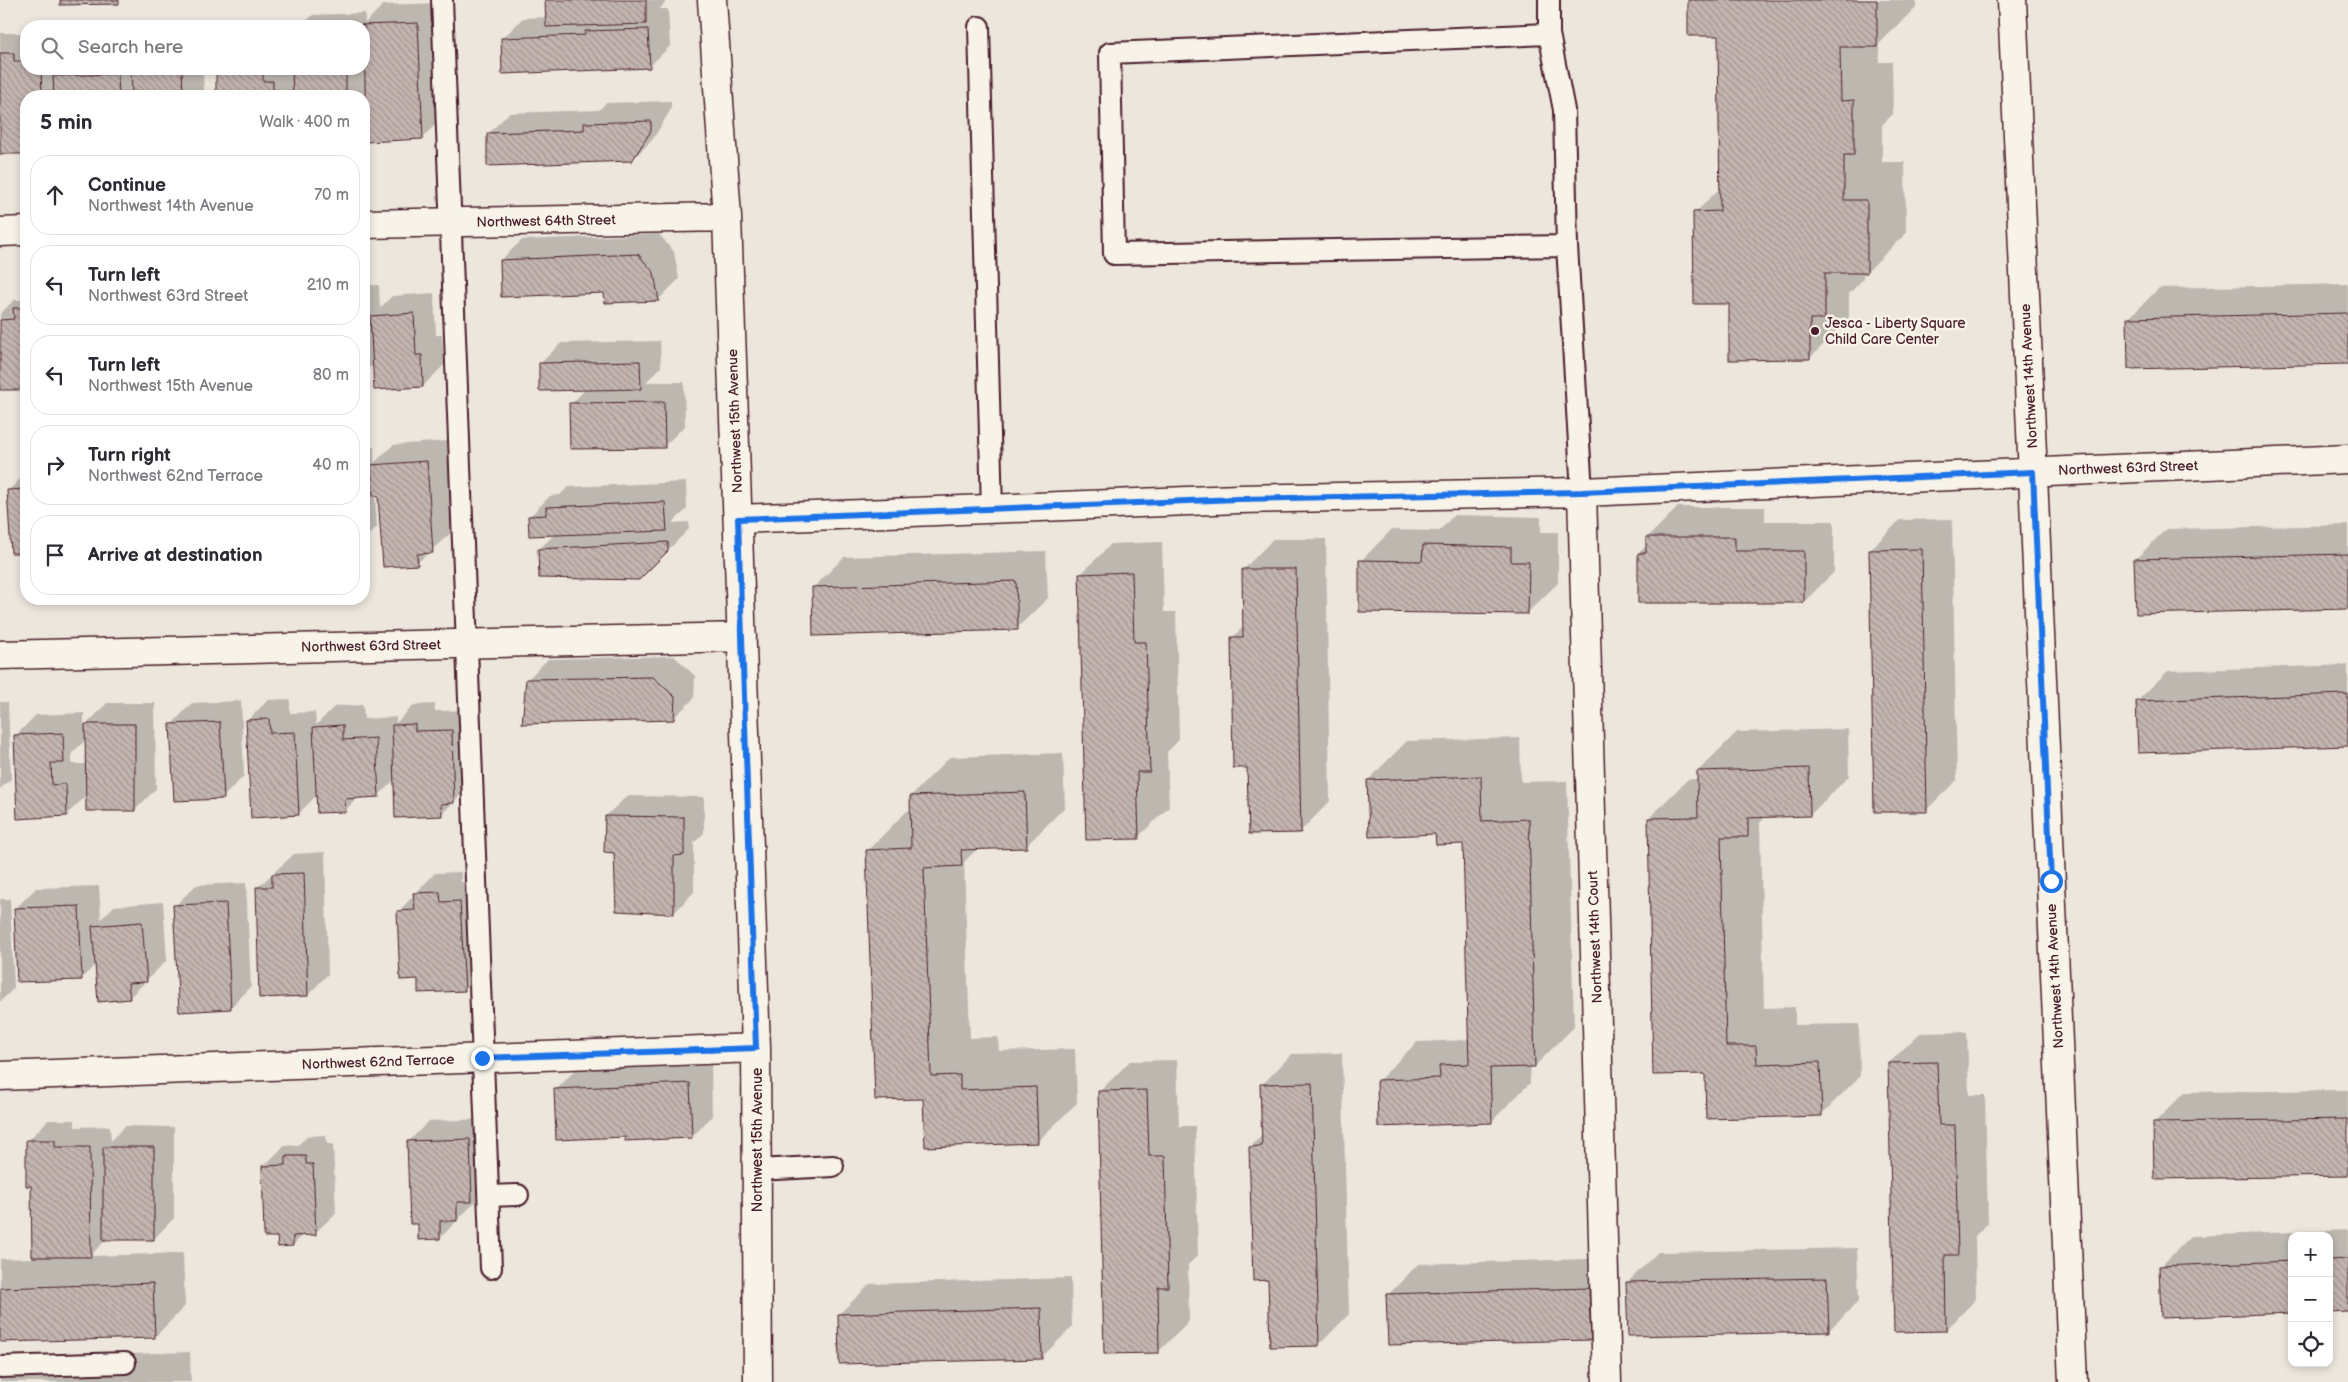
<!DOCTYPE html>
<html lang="en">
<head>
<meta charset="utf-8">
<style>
  body { margin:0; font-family:"Balsamiq Sans",sans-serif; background:#f7f7f7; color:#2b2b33 }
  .controls { position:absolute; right:15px; bottom:15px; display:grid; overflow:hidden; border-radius:10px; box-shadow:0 2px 8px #0003 }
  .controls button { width:45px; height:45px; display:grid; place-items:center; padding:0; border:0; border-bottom:1px solid #e1e1e2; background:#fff; color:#2b2b33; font:25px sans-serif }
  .stop { position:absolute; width:15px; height:15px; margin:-11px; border:4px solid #1a73e8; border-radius:50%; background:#fff }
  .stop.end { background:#1a73e8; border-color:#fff; box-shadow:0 1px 5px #0008 }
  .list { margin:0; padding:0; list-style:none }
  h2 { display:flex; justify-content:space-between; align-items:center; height:65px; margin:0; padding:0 20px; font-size:21px }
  h2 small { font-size:16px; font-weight:400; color:#7c7c81 }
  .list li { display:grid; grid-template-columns:32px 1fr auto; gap:15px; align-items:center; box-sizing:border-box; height:80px; margin:0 10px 10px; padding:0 10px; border:1px solid #e1e1e2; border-radius:20px }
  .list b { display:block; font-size:19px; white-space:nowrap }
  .list p { margin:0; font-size:16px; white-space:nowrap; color:#7c7c81 }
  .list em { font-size:16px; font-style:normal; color:#7c7c81 }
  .icon { flex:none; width:28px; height:28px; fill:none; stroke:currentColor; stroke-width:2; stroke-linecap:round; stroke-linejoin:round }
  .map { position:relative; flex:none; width:2348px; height:1382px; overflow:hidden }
  .search { position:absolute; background:#fff; box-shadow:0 2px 8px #0003; left:20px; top:20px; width:350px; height:55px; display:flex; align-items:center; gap:12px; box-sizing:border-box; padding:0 18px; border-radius:20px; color:#7c7c81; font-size:19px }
  .panel { position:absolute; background:#fff; box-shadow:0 2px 8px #0003; left:20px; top:90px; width:350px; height:515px; border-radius:20px }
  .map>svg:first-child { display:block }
  .shadow { fill:#0003; fill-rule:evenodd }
  .building { fill:url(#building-back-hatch); stroke:#4a1f2b }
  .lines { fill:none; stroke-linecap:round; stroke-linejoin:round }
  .service-casing { stroke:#4a1f2b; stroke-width:24 }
  .minor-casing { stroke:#4a1f2b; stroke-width:31 }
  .service { stroke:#f7f3e8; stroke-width:20 }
  .minor { stroke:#f7f3e8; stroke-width:28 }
  .route { stroke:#1a73e8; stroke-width:6 }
  .poi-dot { fill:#4a1f2b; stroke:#f7f3e8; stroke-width:2 }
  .labels { text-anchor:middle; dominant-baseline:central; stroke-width:5; stroke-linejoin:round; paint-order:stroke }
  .street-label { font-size:14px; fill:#4a1f2b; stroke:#f7f3e8 }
  .poi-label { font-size:14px; fill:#4a1f2b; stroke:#f7f3e8; text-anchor:start }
</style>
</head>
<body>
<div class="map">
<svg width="2348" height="1382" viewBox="0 0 2348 1382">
  <defs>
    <pattern id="building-back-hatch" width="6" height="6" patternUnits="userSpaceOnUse" patternTransform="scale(1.25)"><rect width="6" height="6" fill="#c4b5b0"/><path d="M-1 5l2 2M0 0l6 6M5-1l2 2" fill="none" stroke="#a1938f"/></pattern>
  </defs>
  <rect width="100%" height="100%" fill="#ece6dd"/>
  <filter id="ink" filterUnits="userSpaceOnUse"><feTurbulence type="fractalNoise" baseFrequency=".02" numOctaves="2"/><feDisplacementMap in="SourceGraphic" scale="10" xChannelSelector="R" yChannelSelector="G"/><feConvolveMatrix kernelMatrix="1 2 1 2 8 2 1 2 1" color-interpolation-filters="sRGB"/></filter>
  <g filter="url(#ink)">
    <path class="shadow" d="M547,0h120l-7,9h8l2,37 -21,21 -147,-28 21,-21 24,-1z
      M1690,0h226v7l-37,37v18h13l1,52 -11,11v37h23l1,71 -39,39h-4v7l-14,15v25l-39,39 -80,-56 -35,-89 26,-26 -1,-152z
      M439,3l4,114 -21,21 -56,-22 -2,3v-23h-146l-1,-27h147v-43h-63l12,-11 52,-2v10l18,-18z
      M0,33h26v36h177l1,27h-178v56l-26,1z
      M671,101v8l-18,30 -21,21 -144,-26 21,-21 90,-3 7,-7z
      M659,234l15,18 5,27 -21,21 -53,-8 -104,-32 21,-20z
      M2348,284v79l-220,-44 31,-31z
      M364,285h15l1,23 12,-12 42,-3 2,42h6l2,30 -21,21 -49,-23 -10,11z
      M26,296v92l-26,1v-75l14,-14h9z
      M660,341l1,26 -15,15h38l1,44 -21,20 -93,-42 15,-15 -46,-25 21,-21z
      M447,441l6,90 -36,32 -38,-68h-4l2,32 -13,12v-91l10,-1v16l19,-18z
      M26,473v94h-2v-16l-15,-61z
      M686,482l1,27 -15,14 17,-1v7l-21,21 -129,-1 16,-15 -26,-17 21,-21 10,-1 8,-8z
      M1678,507h87v14h69v51l-30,30 -165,-49 8,-8 1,-8z
      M1454,515l87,2v15h17v51l-31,30 -166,-52 30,-31 48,1z
      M1952,519l5,261 -31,30 -56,-260 30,-30z
      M2348,525v82l-212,-48 30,-30z
      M1273,539h53l4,262 -30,31 -52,-65 -16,-129 12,-12 -1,-56z
      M1162,542l2,70h12l3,128 -12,12 2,55 -31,30 -57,-263 30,-30z
      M1046,551l2,47 -31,30 -204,-40 31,-31z
      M674,656l21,20 -1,22 -20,20 -147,-38 21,-21z
      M2348,665v80l-211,-44 31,-30z
      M290,699v14l25,-1 1,13 19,-19 28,-1 1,14 32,-2v6l18,-18 21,-1v7l37,-1 2,71 -33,34 -46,-36 -17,17 -19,1 -14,13 -28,-15 -19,19 -51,-93 21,-21z
      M241,701l3,75 -21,21 -51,-73 20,-21z
      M0,702h8l3,77 -11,10z
      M107,703h48l1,86 -21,21 -48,-15 -21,20 -50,-80 20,-20 48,-2v14zM87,739v25h-15v-11z
      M1848,729l1,47 -39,39 -44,1 -6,7 4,185 31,-1v18l64,-1 1,52 -39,39 -115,-42 -57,-255 39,-39h10v-8l39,-39z
      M1520,738l1,44 46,-1 7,246 -39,39h-5v17l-39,39 -113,-41 39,-39 49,-2 3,-4 -5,-193 -28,-10 -68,-53 39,-39z
      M1063,753l2,54 -39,39 -48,2 -14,14 6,176 28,-1 1,14 76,-2 2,54 -40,39 -113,-44 -56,-248 39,-39h4v-15l39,-39z
      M627,796l77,1v36l-10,10v49l-20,21 -59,-61 -9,-36z
      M325,852l3,122 -20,21 -51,-107 37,-34z
      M461,872v10l19,-1 5,88 -21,21 -45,-12 -21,-66 37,-39z
      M246,883l5,104 -21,21 -55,-102 21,-21z
      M99,886l2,33 13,-13 49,-4 4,58 -38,38 -33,-34 -15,15 -65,-71 20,-20z
      M0,899h10l4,89 -14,14z
      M1967,1032l2,63h16l3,128 -13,13 1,63 -30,31 -57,-267 31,-30z
      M1342,1053l7,261 -30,31 -50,-66 -19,-132 13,-13 -1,-49 30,-31z
      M1177,1060l2,66h16l3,129 -10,10 1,56 -31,31 -59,-260 31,-31z
      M711,1063l1,53 -20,21 -66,-1 -70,-46 20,-21z
      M2348,1090v85l-194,-52 31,-31z
      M491,1119l2,61 -16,15 1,4 -38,39 -32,-96 21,-21z
      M48,1120h27v7l35,-1 1,15 14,-15 49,1v91l-20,21h-47l-17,17 93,-3 2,53 -30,31 -155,4v-82l33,-1v-73l-5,-44z
      M326,1135l1,9h6l3,69 -21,20 -11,1 -11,11 -30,-78 21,-21 14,-1 10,-9z
      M2348,1230v80h-19v-74h-37v76l-131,-46 30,-30z
      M1857,1248l2,53 -31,30 -200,-49 30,-30z
      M1619,1258l2,50 -31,31 -202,-44 30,-31z
      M1071,1278l1,49 -30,30 -203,-43 31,-30z
      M190,1352l1,30h-191v-24z"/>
    <path class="building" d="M60,0h59v4l-59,1z
      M545,0h101v24l-100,3z
      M1688,0h189v47h-37l1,54 13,-1v55h-10v45h23v73h-42v46h-15v40l-81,1v-56h-35l-1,-92 27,-1 -2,-175h-30z
      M418,23l5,116 -57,3 -2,-116 -3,-1z
      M648,29l2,39 -148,6 -1,-36 84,-3v-4z
      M0,53h14v8h12v8h15l1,27h-16v58h-26z
      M131,69h51l1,27h-51z
      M216,69h47v12h10v15h-57z
      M292,69h54v27h-53z
      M118,74l1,22h-65l-1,-20z
      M651,121v10l-19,30 -145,5v-33l97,-3v-7z
      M638,254l16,19 5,28 -54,2 -1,-10 -103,4 -1,-37z
      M13,308h13v82h-26v-70l14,-1z
      M414,313l2,42h6l1,32 -49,3 -4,-74z
      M2348,313v51l-220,5 -1,-51z
      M640,361l1,28 -102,2v-28z
      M664,402l1,46 -95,1 -1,-46z
      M427,461l6,92 -16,1 1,11 -35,2 -5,-71h-5l-2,-31z
      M26,489v79h-3v-15h-12l-4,-63z
      M665,502l2,29 -138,5 -1,-20 18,-1v-8z
      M1646,537h89v14h69v52h-166v-50h8z
      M668,542v9l-29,29 -100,-2 -1,-29z
      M1423,545l88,2v15h18l-1,52 -169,-2v-52l63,1z
      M1922,549l5,263h-53l-5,-262z
      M2348,554v55l-212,5 -2,-55z
      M1242,569h54l5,264 -52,1 -2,-66h-14l-2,-131h12z
      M1132,572l2,70h12l4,130h-13l2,67 -53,1 -7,-266z
      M1016,581l2,49 -205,6 -1,-49z
      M653,677l22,20 -1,23 -152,4 4,-45z
      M2348,694v52l-210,7 -2,-52z
      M269,719l1,14 25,-1 4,83 -48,3 -5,-98z
      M220,722l4,77 -50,2 -4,-77z
      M85,724h50v87h-49z
      M415,724v7l37,-1 2,73 -13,1 1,12 -47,2 -3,-93z
      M343,725v15l33,-2 3,59 -34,2 1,13 -29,1 -4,-86z
      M63,733l1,30h-13l1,22 14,-1 1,32 -50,3 -3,-84z
      M1809,768l1,48 -62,2v19h-27l5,209h30l1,18 63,-2 2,54 -116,3 -1,-45 -52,1 -5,-257 50,-1 -1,-46z
      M1481,776l1,45 47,-2 6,248 -45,1 2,55 -114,4 -1,-47 63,-2 -1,-13 30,-1 -6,-220 -27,1 -1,-11 -66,3 -2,-57z
      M1025,792l2,56 -66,2 1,16 -38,2 7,208 29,-1v15l76,-3 2,56 -113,4 -2,-48 -48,1 -9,-250 45,-2 -1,-52z
      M605,816l79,1v38l-10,1v58l-58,-3 -2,-58 -10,-1z
      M304,873l4,123 -49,2 -3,-111h16v-13z
      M440,892l1,10 19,-1 5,90 -47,2v-14l-18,1 -3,-69 18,-1 -2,-17z
      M226,903l5,106 -52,3 -6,-107z
      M79,906l3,74 -65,2 -3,-74z
      M142,922l5,60 -19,1 2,16 -32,3 -6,-76z
      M1937,1062l2,63h16l3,130h-13l1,76 -52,1 -6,-269z
      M690,1083l2,55 -67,3v-4l-69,3 -2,-51z
      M1312,1083l7,263 -49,1 -2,-67 -15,1 -4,-134 13,-1 -2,-62z
      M1147,1090l2,66h16l3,131h-10l1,66 -55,1 -6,-263z
      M2348,1119v57l-194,3 -1,-57z
      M470,1139l2,63h-15v19h-17v18l-22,1v-16h-8l-3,-83z
      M26,1140h29v7h35l1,110h-59l-1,-71h-5z
      M103,1147h51v93h-51z
      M286,1156h20v8h7l3,71 -23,1v10l-15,1 -1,-10h-13l-2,-71 24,-1z
      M2348,1259v52l-19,1v-52z
      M2292,1261v52l-131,5 -2,-52z
      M1827,1278l2,54 -201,4 -2,-54z
      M153,1283l2,55 -155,4v-54z
      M1589,1288l2,52 -203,5 -2,-51z
      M1041,1308l1,51 -203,5 -1,-50z"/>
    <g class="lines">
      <defs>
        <path id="service" d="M442,0l49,1268
          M1549,0v34l-439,19 4,201 453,-8
          M979,27l13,483
          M1549,34l15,76 3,136 15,246
          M757,1170l76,-4
          M490,1196l28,-1
          M0,1367l125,-4"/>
        <path id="minor" d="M712,0l15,217 29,831 2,334
          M2012,0l61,1382
          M364,224l363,-7
          M0,232l26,-1
          M1582,492l25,890
          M738,519l500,-20 344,-7 766,-33
          M0,655l742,-18
          M0,1076l756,-28"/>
      </defs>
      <use href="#service" class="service-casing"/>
      <use href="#minor" class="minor-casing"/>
      <use href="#service" class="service"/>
      <use href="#minor" class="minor"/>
    </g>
  </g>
  <g class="lines" filter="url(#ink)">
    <path class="route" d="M482,1058l274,-10 -18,-529 500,-20 344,-7 451,-20 18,409"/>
  </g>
  <circle class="poi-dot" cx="1815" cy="331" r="5"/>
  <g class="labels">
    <g class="street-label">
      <text transform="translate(546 221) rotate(-1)">Northwest 64th Street</text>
      <text transform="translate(2029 376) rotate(-93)">Northwest 14th Avenue</text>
      <text transform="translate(735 421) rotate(-92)">Northwest 15th Avenue</text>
      <text transform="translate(2128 468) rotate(-2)">Northwest 63rd Street</text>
      <text transform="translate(371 646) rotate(-1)">Northwest 63rd Street</text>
      <text transform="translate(1595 937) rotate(-92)">Northwest 14th Court</text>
      <text transform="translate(2055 976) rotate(-93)">Northwest 14th Avenue</text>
      <text transform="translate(378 1062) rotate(-2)">Northwest 62nd Terrace</text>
      <text transform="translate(757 1140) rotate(-90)">Northwest 15th Avenue</text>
    </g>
    <g class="poi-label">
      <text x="1825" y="323">Jesca - Liberty Square<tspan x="1825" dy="16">Child Care Center</tspan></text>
    </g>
  </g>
</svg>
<div class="controls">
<button>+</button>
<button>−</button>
<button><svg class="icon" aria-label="locate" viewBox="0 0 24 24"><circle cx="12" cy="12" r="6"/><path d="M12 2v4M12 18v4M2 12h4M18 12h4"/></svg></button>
</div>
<div class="stop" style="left:2051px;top:881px"></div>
<div class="stop end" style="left:482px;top:1058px"></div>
<div class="search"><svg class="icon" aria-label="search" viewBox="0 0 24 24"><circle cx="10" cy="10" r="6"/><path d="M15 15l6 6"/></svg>Search here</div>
<section class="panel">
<h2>5 min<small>Walk · 400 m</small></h2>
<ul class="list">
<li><svg class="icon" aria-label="ahead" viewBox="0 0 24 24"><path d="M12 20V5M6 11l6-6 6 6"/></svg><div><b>Continue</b><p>Northwest 14th Avenue</p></div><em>70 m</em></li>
<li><svg class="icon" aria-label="left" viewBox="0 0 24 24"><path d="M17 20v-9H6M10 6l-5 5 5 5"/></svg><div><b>Turn left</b><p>Northwest 63rd Street</p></div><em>210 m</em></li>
<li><svg class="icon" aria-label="left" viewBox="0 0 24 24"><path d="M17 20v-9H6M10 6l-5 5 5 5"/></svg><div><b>Turn left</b><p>Northwest 15th Avenue</p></div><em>80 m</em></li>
<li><svg class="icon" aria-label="right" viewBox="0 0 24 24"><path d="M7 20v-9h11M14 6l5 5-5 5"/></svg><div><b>Turn right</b><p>Northwest 62nd Terrace</p></div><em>40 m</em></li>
<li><svg class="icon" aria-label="arrive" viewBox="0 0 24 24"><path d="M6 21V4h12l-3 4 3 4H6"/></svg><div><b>Arrive at destination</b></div></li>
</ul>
</section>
</div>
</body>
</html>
